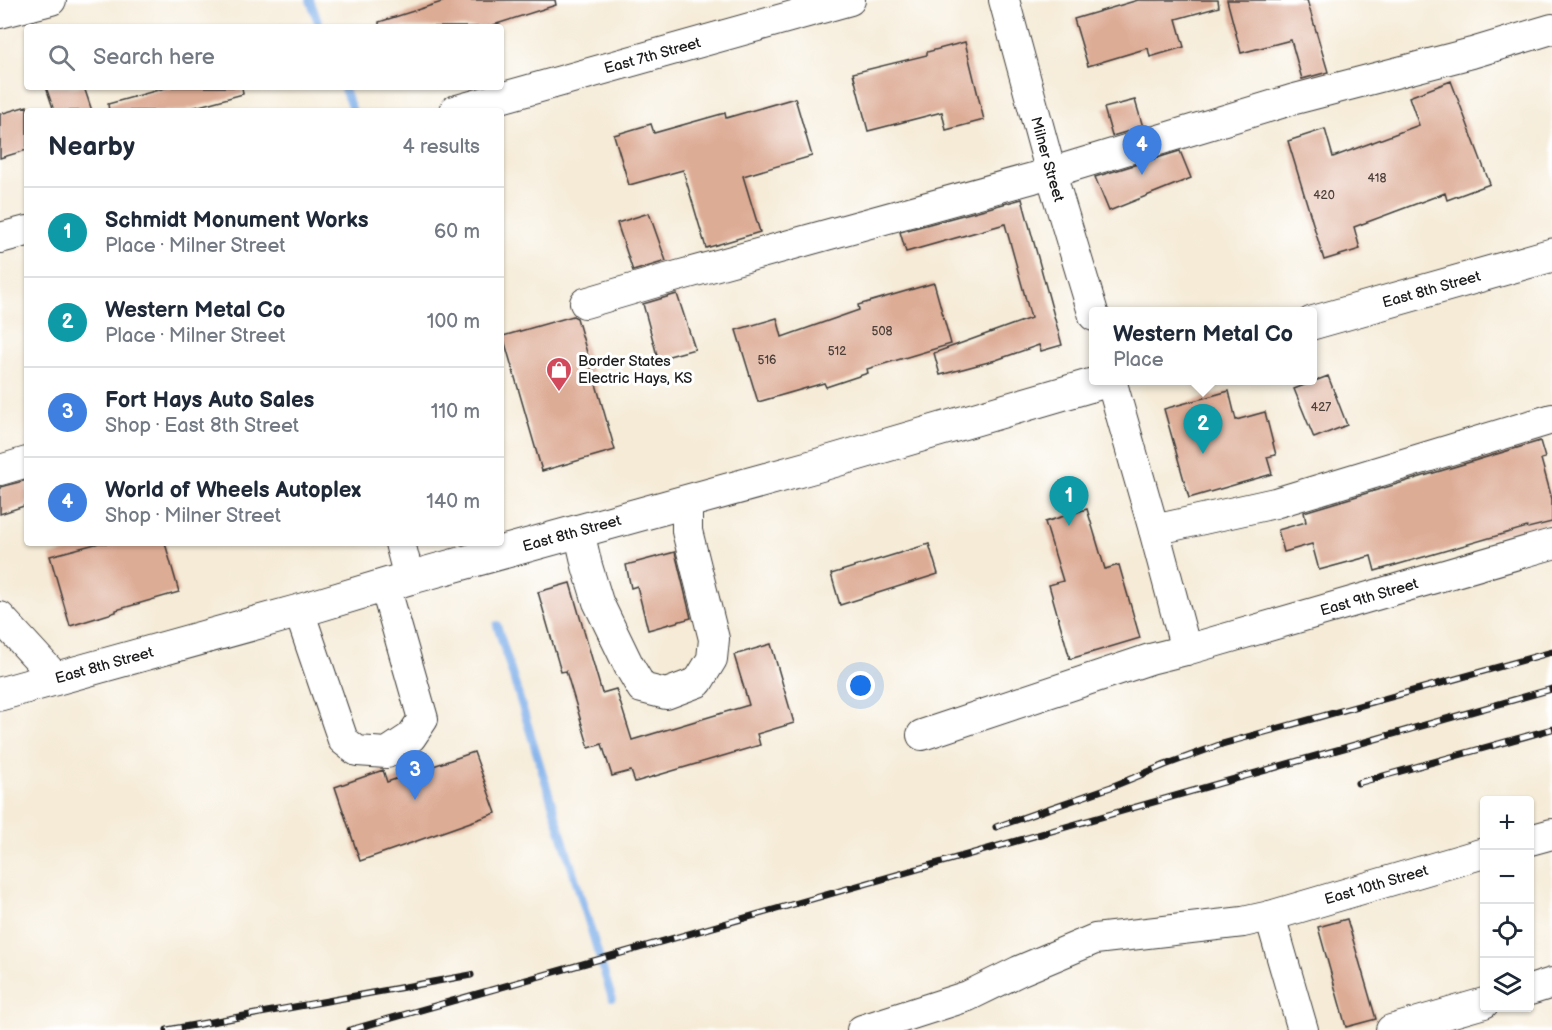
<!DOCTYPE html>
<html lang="en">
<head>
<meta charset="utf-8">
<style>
  body { margin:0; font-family:"Balsamiq Sans",sans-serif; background:#f2f2f3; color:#1f2937 }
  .controls { position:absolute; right:18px; bottom:18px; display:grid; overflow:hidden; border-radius:6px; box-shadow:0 2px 4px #0004 }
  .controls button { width:54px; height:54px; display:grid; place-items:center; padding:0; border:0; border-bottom:2px solid #e0e1e3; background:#fff; color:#1f2937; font:30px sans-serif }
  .you { position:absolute; left:861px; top:686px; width:21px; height:21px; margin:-15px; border:4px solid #fff; border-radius:50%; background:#1a73e8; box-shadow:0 0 0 9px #1a73e833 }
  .badge { display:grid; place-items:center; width:39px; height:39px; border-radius:50%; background:#d1495b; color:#fff; font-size:20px; font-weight:700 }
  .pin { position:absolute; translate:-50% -50px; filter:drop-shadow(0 2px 3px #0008) }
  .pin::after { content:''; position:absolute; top:32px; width:21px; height:18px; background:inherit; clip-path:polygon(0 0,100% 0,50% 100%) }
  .popup { position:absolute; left:1089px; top:307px; width:228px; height:78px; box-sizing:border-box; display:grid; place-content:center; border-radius:6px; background:#fff; filter:drop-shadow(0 2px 4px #0005); font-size:20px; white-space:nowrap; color:#747a83 }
  .popup b { font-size:22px; color:#1f2937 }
  .popup::after { content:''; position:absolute; left:50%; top:100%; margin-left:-12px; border:12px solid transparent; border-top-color:#fff }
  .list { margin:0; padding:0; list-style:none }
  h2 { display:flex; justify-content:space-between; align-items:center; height:78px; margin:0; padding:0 24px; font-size:26px }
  h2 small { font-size:20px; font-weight:400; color:#747a83 }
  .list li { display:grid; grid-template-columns:39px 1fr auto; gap:18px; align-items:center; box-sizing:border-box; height:90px; padding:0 24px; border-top:2px solid #e0e1e3 }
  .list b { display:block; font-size:22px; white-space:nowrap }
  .list p { margin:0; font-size:20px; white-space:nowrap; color:#747a83 }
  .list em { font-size:20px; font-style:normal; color:#747a83 }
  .icon { flex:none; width:33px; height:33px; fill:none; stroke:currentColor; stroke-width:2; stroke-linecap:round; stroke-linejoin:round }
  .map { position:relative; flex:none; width:1552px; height:1030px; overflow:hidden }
  .search { position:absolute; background:#fff; box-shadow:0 2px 4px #0004; left:24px; top:24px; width:480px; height:66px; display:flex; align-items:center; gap:15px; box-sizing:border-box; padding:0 21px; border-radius:6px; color:#747a83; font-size:22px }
  .panel { position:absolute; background:#fff; box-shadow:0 2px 4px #0004; left:24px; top:108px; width:480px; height:438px; border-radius:6px }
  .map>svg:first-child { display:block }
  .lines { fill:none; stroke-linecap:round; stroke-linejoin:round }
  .stream { stroke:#7daee9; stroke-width:8 }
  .building { fill:#ddac95 }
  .minor-casing { stroke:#3d3b38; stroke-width:32 }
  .major-casing { stroke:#3d3b38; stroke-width:35 }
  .minor { stroke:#fff; stroke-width:30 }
  .major { stroke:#fff; stroke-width:33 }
  .rail-casing { stroke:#1c1c1c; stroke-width:7 }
  .rail { stroke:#fff; stroke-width:4.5; stroke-dasharray:14; stroke-linecap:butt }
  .labels { text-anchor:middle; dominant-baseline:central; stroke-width:6; stroke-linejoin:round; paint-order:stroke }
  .number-label { font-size:12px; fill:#4c403a }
  .street-label { font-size:15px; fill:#1c1c1c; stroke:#fff }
  .poi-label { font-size:15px; fill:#1c1c1c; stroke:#fff; text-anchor:start }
</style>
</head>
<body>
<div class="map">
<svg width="1552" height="1030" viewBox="0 0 1552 1030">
  <rect width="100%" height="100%" fill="#fff"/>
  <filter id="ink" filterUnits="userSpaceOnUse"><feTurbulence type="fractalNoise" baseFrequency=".0167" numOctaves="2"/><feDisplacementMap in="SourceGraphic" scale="12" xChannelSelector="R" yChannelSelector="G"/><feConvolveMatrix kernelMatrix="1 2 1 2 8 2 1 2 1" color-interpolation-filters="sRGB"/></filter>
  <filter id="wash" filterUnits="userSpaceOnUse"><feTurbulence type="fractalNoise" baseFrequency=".008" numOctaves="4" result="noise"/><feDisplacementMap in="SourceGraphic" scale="24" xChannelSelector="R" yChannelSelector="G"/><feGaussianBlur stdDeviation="1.35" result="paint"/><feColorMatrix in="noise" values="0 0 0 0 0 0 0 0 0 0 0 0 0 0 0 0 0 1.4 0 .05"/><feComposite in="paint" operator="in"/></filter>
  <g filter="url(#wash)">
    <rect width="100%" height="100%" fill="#f5ebd7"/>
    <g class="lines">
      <path class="stream" d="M310,0l10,27
        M343,87l10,24
        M497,625l115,373"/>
    </g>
    <g id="blocks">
      <path class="building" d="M448,0h107l1,5 -69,22h-108v-5z
        M1138,0h80l1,7 -43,12 8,28 -34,10 -2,-9 -60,18 -14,-47z
        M1227,0h80l21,72 -26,7 -11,-39 -50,13z
        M965,42l19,78 -38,10 -4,-18 -74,19 -15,-58 74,-18v-3z
        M1451,81l39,103 -43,16 -2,-7 -91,34 6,22 -36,11 -36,-119 37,-12 8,28 86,-32 -10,-28z
        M46,87h38l8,24h-38z
        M169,87h73l1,7 -62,17h-72l-1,-7z
        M795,98l17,58 -69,20 17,56 -54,16 -23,-78 -54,15 -15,-50 37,-11 3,9 71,-20 1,5z
        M1135,100l8,27 -31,9 -8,-28z
        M27,106v44l-27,8v-44z
        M1180,151l11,27 -82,33 -14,-34z
        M1022,199l40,146 -21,6 -2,-6 -43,15 -56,15 -6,-22 97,-35 -26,-94 -99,28 -6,-20z
        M649,213l17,48 -33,10 -16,-48z
        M934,283l17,61 -84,25 1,4 -42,14 -2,-4 -66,19 -22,-72 41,-12 5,19 77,-27 -1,-5z
        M677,294l18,55 -37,10 -15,-55z
        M573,316l4,2 38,132 -73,21 -39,-135z
        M1328,376l19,49 -33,13 -20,-49z
        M1229,391l7,29 29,-8 11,43 -9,2 5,17 -83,24 -25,-89z
        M1540,441l5,17 -4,1 11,40v23l-24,6 -1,-1 -152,44 -4,-15 -52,14 -7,-26 -28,8 -6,-22 28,-8 -2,-10z
        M27,480v25l-27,9v-27z
        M1087,509l18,60 14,-4 21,73 -70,21 -21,-74 14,-4 -18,-59z
        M99,543h66l14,49 -63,18v2l-46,14 -20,-70z
        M929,544l9,30 -98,31 -9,-31z
        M675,552l16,66 -43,12 -11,-44 -6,2 -5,-23z
        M570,583l32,110 14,-4 16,51 117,-35 -15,-50 37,-11 23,79 -37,11 3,11 -125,37 -4,-11 -19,5 -10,-32 -13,4 -23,-77 -5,1 -23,-80z
        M474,752l22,61 -136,48 -25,-74 48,-17 4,12z
        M1347,919l29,100 -30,8 -28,-100z"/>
    </g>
  </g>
  <g filter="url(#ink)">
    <use href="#blocks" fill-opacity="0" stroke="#3d3b38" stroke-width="1.5"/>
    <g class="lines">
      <defs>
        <g id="minor">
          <path id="s1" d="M1004,0l47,173 43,143"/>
          <path d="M0,13l51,-13"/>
          <path id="s2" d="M454,111l396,-111"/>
          <path d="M0,238l27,-7"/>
          <path d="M585,303l78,-23 370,-102 258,-78 181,-47 80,-24"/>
          <path d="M1111,380l43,150 32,120"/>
          <path d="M0,470l27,-8"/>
          <path d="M1154,530l121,-27 277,-84"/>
          <path d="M579,531l8,35 11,36 31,64 13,22 24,6 32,-12 14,-23 2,-20 -27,-108v-29"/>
          <path d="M400,543l9,35"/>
          <path d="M299,611l44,129 14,11 30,2 24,-16 12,-18 -38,-133"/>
          <path d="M0,617l56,61"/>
          <path id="s3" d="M922,735l228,-76 36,-9 366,-106"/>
          <path d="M1530,840l22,-6"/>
          <path d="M1270,916l33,114"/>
          <path d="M1530,990l22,-7"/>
          <path id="s4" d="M862,1030l106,-34 51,-25 76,-32 148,-17 27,-6 214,-63"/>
          <path d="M1391,1030l93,-27"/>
        </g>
        <g id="major">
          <path id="s5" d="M1312,323l240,-68"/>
          <path id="s6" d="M0,694l299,-83 110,-33 410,-113 290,-85"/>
        </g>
      </defs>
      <use href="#minor" class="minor-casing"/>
      <use href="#major" class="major-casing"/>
      <use href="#minor" class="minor"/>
      <use href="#major" class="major"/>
      <defs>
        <path id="rail" d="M1358,783l194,-54
          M996,827l115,-40 54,-22 57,-21 330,-92
          M167,1030l304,-55
          M350,1030l1202,-341"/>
      </defs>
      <use href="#rail" class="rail-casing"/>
      <use href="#rail" class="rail"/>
    </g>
  </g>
  <defs>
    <symbol id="shop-pin" viewBox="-11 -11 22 30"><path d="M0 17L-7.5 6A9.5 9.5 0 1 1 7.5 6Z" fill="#d1495b" stroke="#fff"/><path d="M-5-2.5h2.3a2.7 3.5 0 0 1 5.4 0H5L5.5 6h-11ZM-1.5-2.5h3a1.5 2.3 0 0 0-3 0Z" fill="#fff"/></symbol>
  </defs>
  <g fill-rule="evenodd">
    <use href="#shop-pin" x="544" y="355" width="30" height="40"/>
  </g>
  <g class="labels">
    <g class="number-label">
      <text x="1377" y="178">418</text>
      <text x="1324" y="195">420</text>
      <text x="882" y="331">508</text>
      <text x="837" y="351">512</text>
      <text x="767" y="360">516</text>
      <text x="1321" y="407">427</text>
    </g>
    <g class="street-label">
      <text stroke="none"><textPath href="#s2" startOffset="206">East 7th Street</textPath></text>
      <text stroke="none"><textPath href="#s1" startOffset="165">Milner Street</textPath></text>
      <text stroke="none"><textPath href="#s5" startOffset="124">East 8th Street</textPath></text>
      <text stroke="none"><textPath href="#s6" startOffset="594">East 8th Street</textPath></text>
      <text stroke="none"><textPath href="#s3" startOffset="468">East 9th Street</textPath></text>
      <text stroke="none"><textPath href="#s6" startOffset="108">East 8th Street</textPath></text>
      <text stroke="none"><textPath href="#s4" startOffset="538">East 10th Street</textPath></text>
    </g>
    <g class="poi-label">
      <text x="578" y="361">Border States<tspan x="578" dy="17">Electric Hays, KS</tspan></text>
    </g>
  </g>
</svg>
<div class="controls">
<button>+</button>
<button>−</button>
<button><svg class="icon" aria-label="locate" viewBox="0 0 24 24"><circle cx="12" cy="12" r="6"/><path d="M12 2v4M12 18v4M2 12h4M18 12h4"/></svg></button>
<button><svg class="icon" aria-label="layers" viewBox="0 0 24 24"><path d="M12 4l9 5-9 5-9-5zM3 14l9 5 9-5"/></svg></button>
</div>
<div class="you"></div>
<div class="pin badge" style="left:1069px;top:526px;background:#0f9aa8">1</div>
<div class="pin badge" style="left:1203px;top:454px;background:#0f9aa8">2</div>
<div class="popup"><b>Western Metal Co</b>Place</div>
<div class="pin badge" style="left:415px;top:800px;background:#3f7fe0">3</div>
<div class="pin badge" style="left:1142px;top:175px;background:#3f7fe0">4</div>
<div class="search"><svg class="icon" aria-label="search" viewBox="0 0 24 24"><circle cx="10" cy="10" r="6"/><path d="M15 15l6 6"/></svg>Search here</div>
<section class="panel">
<h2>Nearby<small>4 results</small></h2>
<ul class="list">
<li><span class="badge" style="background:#0f9aa8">1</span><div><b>Schmidt Monument Works</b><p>Place · Milner Street</p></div><em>60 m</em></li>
<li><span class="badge" style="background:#0f9aa8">2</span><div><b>Western Metal Co</b><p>Place · Milner Street</p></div><em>100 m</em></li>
<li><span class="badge" style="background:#3f7fe0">3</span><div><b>Fort Hays Auto Sales</b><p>Shop · East 8th Street</p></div><em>110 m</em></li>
<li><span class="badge" style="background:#3f7fe0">4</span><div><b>World of Wheels Autoplex</b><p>Shop · Milner Street</p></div><em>140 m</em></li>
</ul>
</section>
</div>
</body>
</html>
